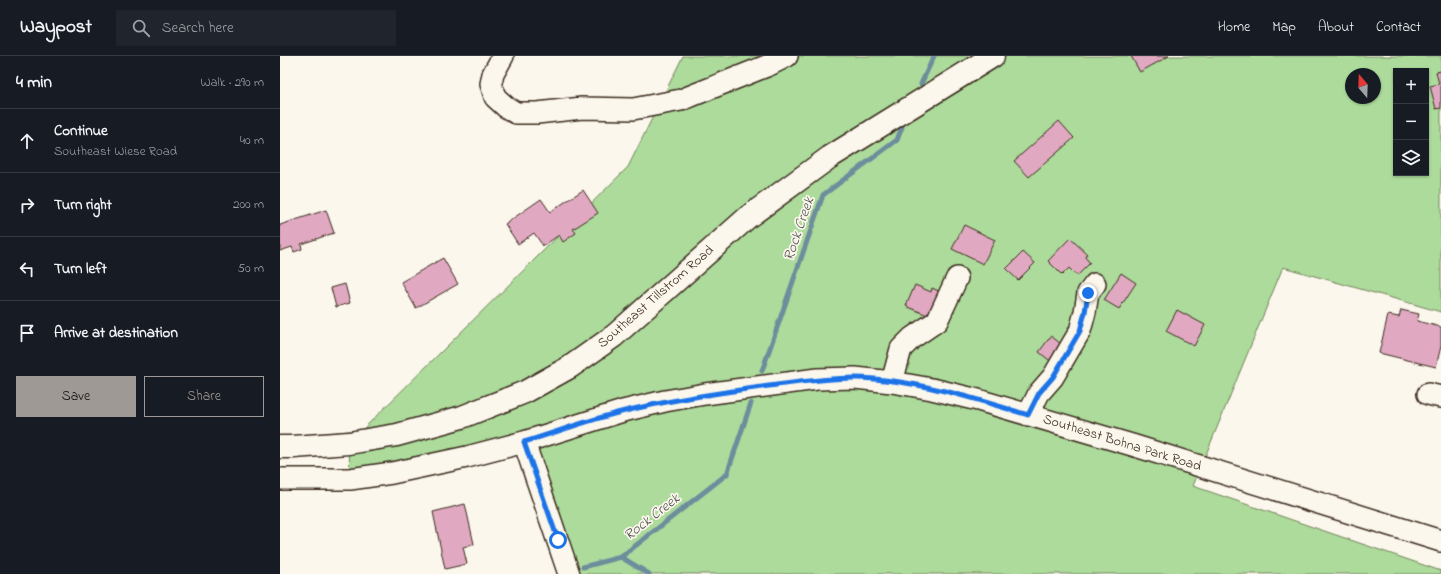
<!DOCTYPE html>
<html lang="en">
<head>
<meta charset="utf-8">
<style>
  body { margin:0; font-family:"Indie Flower",sans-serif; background:#20242c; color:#f1f3f6 }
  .controls { position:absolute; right:12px; top:12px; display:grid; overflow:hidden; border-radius:0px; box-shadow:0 1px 3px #0004 }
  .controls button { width:36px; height:36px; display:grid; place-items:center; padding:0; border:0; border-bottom:1px solid #363941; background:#171b24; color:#f1f3f6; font:20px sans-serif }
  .compass { position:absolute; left:1065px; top:12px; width:36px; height:36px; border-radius:50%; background:#171b24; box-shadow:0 1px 3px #0004; rotate:341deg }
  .stop { position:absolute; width:12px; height:12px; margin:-9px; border:3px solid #1a73e8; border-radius:50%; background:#fff }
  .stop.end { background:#1a73e8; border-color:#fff; box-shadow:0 1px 4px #0008 }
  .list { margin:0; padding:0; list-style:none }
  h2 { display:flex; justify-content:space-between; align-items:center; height:52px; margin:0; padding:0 16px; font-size:17px }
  h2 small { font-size:13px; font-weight:400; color:#9ea1a6 }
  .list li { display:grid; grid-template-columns:26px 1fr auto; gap:12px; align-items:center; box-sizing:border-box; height:64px; padding:0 16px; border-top:1px solid #363941 }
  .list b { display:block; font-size:15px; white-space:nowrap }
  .list p { margin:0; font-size:13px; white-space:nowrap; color:#9ea1a6 }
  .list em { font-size:13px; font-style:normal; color:#9ea1a6 }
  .actions { display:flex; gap:8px; padding:12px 16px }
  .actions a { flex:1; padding:9px 0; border:1px solid #9f9995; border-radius:0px; text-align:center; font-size:14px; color:#9f9995 }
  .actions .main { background:#9f9995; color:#111 }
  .icon { flex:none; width:22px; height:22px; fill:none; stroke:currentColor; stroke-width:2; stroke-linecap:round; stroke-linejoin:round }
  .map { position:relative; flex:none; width:1161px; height:518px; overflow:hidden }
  header { display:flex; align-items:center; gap:24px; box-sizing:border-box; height:56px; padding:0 20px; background:#171b24; border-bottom:1px solid #363941 }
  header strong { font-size:19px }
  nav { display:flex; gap:22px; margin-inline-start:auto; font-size:14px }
  .search { width:280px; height:36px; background:#20242c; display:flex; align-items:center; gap:10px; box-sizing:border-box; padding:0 14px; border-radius:0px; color:#9ea1a6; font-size:15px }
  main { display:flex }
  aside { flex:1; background:#171b24 }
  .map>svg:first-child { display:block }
  .green { fill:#acdb9b; stroke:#74825c; fill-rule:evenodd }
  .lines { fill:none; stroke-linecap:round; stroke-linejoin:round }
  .stream { stroke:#6d8d9c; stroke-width:5 }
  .building { fill:#e0a9c1; stroke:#3b2a1e }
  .minor-casing { stroke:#3b2a1e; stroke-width:24 }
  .major-casing { stroke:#3b2a1e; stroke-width:25 }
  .minor { stroke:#fbf7ec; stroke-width:21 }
  .major { stroke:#fbf7ec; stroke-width:22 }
  .route { stroke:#1a73e8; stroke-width:5 }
  .labels { text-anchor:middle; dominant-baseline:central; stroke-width:3.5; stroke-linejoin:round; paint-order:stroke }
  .street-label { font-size:14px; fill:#3b2a1e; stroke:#fbf7ec }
  .water-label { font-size:15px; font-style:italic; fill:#505352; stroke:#fbf7ec }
</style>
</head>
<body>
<header>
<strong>Waypost</strong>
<div class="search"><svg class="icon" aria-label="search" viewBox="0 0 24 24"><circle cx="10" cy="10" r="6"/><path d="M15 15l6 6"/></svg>Search here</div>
<nav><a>Home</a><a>Map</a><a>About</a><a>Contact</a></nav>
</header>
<main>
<aside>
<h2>4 min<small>Walk · 290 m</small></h2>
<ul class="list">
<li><svg class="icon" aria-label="ahead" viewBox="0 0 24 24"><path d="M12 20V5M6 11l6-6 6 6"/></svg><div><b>Continue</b><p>Southeast Wiese Road</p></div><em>40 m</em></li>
<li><svg class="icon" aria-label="right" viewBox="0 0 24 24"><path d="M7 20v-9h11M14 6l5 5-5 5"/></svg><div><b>Turn right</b></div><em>200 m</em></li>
<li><svg class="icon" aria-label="left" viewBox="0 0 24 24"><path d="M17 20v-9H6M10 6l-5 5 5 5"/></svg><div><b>Turn left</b></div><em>50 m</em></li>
<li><svg class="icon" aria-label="arrive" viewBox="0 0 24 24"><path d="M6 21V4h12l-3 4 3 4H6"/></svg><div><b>Arrive at destination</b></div></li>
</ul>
<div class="actions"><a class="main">Save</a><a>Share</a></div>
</aside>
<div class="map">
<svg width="1161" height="518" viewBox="0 0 1161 518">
  <rect width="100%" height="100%" fill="#fbf7ec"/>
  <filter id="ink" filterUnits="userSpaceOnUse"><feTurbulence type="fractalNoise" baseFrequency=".025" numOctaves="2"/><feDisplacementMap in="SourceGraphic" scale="8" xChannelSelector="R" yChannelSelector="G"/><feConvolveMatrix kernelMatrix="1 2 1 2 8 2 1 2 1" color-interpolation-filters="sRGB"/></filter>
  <g filter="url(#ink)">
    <path class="green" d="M403,0h758v256l-158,-45 -90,219 248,85v3h-871l-46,-132 -174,37 -1,-36 279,-276zM1116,15h30v102h-30zM1071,18h24v24h-24z"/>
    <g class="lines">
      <path class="stream" d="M641,28l13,-28
        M482,315l61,-176 74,-55 5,-13
        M341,501l28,17
        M303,511l38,-10 106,-83 24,-71"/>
    </g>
    <path class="building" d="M851,0h38l-29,16z
      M1161,15v37l-5,1 -6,-23 9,-2 -3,-12z
      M779,65l15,17 -45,39 -15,-16z
      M303,134l15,23 -25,16 3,4 -13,9 -4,-7 -16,11 -9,-13 -16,11 -13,-20 36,-25 9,13z
      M46,154l8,23 -33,11 1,5 -8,3 -2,-5 -12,4v-26z
      M684,169l31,15 -12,24 -31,-15z
      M790,182l17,16 -2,3 5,6 -13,13 -8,-8 -7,7 -14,-14z
      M743,196l12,11 -17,17 -12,-11z
      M163,202l15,26 -42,24 -15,-26z
      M841,217l15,10 -17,26 -15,-9z
      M65,228l5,19 -14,4 -5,-19z
      M635,229l16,7 1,-4 11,5 -11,24 -26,-11z
      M897,254l28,15 -11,21 -28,-15z
      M1121,254l18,4 -2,7 24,6v19l-5,21 -57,-14 9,-38 11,2z
      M771,280l15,12 -12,16 -15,-12z
      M185,448l9,40 -11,3 4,17 -22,5 -12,-57z"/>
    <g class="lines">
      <defs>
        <path id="minor" d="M223,0l-10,18 -2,10 4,13 11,10 10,6h21l45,-5 51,1 48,-9 88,-35 18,-9
          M612,326l9,-33 11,-11 25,-17 20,-43
          M1148,338l13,3
          M748,359l11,-22 14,-16 27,-46 5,-19 3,-19 7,-9
          M244,386l45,132
          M0,423h70l42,-6 75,-16 57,-15 99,-31 42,-10 40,-7 112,-15 38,-1 37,4 40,7 46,11 154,45 309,96"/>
        <path id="major" d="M0,391h13l56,-4 48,-8 65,-18 63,-25 45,-25 44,-31 134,-119 82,-60 163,-101"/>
      </defs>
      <use href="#minor" class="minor-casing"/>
      <use href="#major" class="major-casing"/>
      <use href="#minor" class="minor"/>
      <use href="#major" class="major"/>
    </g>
  </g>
  <g class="lines" filter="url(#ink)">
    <path class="route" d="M278,484l-34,-98c33,-10 67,-23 101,-31 45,-11 91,-18 137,-24 31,-4 61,-9 93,-9 58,1 118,20 173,37l11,-22 14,-16 27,-46 5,-19 3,-19"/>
  </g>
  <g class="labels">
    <g class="street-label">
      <text transform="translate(376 241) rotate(-41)">Southeast Tillstrom Road</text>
      <text transform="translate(842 387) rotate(17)">Southeast Bohna Park Road</text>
    </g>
    <g class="water-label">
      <text transform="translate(519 173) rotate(-71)">Rock Creek</text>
      <text transform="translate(372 461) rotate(-38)">Rock Creek</text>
    </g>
  </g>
</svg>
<div class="controls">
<button>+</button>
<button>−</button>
<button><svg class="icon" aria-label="layers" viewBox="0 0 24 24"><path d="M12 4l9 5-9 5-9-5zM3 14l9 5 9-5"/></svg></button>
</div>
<svg class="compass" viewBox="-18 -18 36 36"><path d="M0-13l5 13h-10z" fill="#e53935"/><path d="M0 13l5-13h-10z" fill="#9ea1a6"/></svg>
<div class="stop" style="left:278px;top:484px"></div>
<div class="stop end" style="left:808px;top:237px"></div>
</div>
</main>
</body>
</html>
